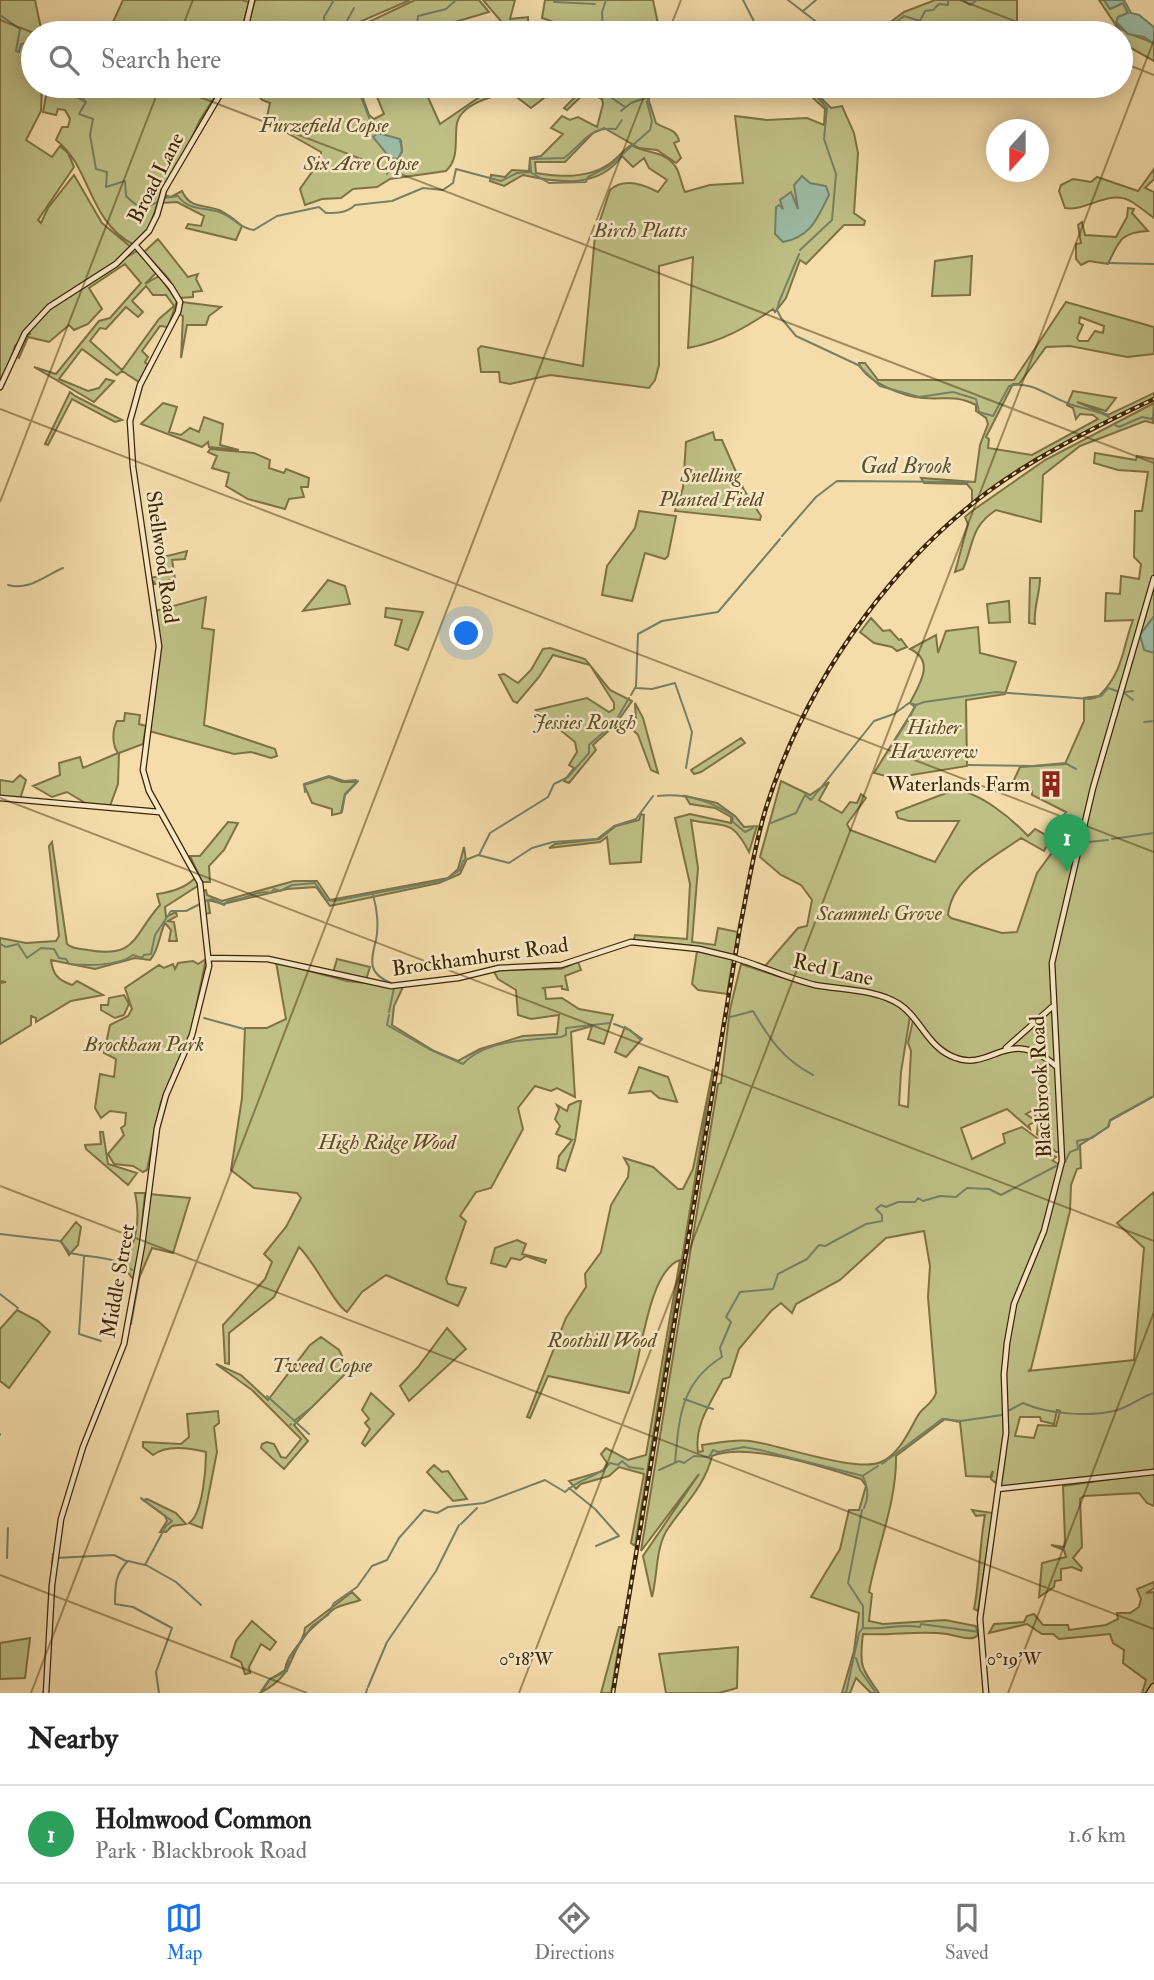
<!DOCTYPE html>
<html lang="en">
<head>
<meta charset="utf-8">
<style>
  body { margin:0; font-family:"IM FELL Double Pica",serif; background:#f6f6f6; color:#222 }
  .compass { position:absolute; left:986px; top:119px; width:63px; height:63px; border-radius:50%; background:#fff; box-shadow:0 4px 18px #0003; rotate:201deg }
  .you { position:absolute; left:467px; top:634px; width:24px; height:24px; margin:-18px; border:5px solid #fff; border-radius:50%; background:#1a73e8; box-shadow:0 0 0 10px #1a73e833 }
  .badge { display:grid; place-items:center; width:46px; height:46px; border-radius:50%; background:#1a73e8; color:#fff; font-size:23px; font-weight:700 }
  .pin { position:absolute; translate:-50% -58px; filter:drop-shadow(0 2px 4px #0008) }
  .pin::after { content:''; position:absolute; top:37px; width:24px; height:21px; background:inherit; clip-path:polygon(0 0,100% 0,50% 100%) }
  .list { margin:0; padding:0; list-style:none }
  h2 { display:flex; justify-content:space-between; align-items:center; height:91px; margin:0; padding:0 28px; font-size:30px }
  h2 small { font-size:23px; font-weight:400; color:#767676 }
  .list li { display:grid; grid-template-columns:46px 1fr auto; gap:21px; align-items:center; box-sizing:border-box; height:98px; padding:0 28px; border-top:2px solid #e0e0e0 }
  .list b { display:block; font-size:26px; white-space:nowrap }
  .list p { margin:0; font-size:23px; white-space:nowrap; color:#767676 }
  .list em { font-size:23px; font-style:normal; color:#767676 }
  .icon { flex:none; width:38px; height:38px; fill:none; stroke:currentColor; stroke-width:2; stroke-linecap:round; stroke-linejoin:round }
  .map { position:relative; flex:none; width:1154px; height:1693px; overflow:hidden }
  .search { position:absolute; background:#fff; box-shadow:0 4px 18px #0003; left:21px; right:21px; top:21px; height:77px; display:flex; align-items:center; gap:18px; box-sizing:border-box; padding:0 24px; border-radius:38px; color:#767676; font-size:26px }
  .sheet { height:189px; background:#fff }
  nav { display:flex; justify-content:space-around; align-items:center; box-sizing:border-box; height:98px; border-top:2px solid #e0e0e0; background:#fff; font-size:19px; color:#767676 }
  nav a { display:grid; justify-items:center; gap:4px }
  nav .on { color:#1a73e8 }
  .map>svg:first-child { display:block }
  .green { fill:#bfc086; stroke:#7e7244; stroke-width:2; fill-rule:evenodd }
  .water { fill:#9cbca6; stroke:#768065; stroke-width:2 }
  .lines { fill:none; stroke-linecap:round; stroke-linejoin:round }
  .stream { stroke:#768065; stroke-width:2 }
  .secondary-casing { stroke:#3c2503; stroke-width:7 }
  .highway-casing { stroke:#3c2503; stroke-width:9 }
  .secondary { stroke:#f8e9c8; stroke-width:4.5 }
  .highway { stroke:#f4ddab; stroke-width:6 }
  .rail-casing { stroke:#3c2503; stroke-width:4.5 }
  .rail { stroke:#f8e9c8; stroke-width:2; stroke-dasharray:5; stroke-linecap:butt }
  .secondary-bridge-casing { stroke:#3c2503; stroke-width:7; stroke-linecap:butt }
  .secondary-bridge { stroke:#f8e9c8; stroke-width:4.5 }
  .ticks { fill:none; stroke:#3c2503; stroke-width:2; stroke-opacity:0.45 }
  .labels { text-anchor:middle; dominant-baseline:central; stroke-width:5; stroke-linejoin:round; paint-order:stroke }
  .park-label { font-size:21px; font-style:italic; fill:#5d4c24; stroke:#f8e9c8 }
  .street-label { font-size:21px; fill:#3c2503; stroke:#f8e9c8 }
  .poi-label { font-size:21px; fill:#3c2503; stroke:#f8e9c8; text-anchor:end }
  .water-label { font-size:23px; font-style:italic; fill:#595234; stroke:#f8e9c8 }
  .ticks-label { font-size:18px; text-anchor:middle; fill:#3c2503; stroke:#f8e9c8; stroke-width:5; stroke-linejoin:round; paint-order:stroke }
</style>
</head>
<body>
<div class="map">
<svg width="1154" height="1693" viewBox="0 0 1154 1693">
  <rect width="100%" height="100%" fill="#f4ddab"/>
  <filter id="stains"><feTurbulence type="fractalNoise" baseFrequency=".00286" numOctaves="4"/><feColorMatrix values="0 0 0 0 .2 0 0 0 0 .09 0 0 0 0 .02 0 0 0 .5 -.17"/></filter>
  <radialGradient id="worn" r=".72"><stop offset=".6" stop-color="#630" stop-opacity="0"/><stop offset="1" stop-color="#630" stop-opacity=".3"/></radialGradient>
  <path class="green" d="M0,0h35l7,33h-9v53h9l-1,25 -15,29 26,17 8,-11 8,7 6,14 -36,53 3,3 7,-15 26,-33 28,48 30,25 -9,11 14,-8 20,21 -12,12 14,-8 18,25 -9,26 -8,-1 -18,25 6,6 -3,5 3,3 -9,17 -17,-11 -5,4 -35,-26 -23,30 29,12 11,-3 7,-9 8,2 -20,21 -60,-35 22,7 43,-53 11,-3 31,-35 -16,-19 -36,24 13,21 -14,15 -14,6 -5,-5 -20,17 -21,-5 -9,21 -4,-3 10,-19 5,-2 -2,-3 -13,15 -7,25 -8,13zM146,286l7,9h13l8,11 -15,13 -37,51 -32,-29 10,-13 6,1 20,-22 12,10 5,-5 -11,-11z
    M123,0h119l7,2 -8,31h-133z
    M255,0h155l-53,23 -10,10h-101z
    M415,0h64l10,12 -51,15 -9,6h-78l9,-7z
    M483,0h32l-5,19 18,-2v16h-22l-1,-7z
    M545,0h108l7,33h-95l-11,-11 -12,-4z
    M935,0h82v33h-115l-4,-12 -10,3 16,-12z
    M1099,0h5l6,9 13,-6 5,10 -10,4 -1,8c12,12 24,11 37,19v17l-30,-17 -3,-11z
    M44,86h16l24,12 5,-12h133l-22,34 -18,39 -19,29 -14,40 -15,17c-47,-25 -42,-77 -78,-105l6,-13h6l2,-8 -5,-9 -7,-1 -2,6 -13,-3 3,-16 5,-4z
    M226,86h197l17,38 44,-30 25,-8h15l-3,2 6,5 9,-6 9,10 -14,11 -21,-16c-16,4 -48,11 -53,31 -3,16 3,35 -11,48l-56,8 -13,8 -24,2 -12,9 -19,1 -17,6 -5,-16 21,-30v-7l-55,-31 4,-18 -8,-3 -10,-13 -6,2 -2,6 -19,-5zM373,87l11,27 -10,5 -5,-4 -8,-22zM378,134l23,7 1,11 -5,7h-4l-19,-21z
    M581,86h90l1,2 -24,10 8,25c10,7 20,5 23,18l-5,2 7,15 -5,5 -19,-13 -18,-2 -35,-20 -11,5 -28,29h-30l1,11c25,4 51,6 73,-9 8,-5 13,-13 22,-19 14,9 33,5 44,21 5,6 6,18 10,26l25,-7 33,-2 -8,-67 32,4 40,-2 17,7 1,-16 -25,-23h9l22,22 11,-2 12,27 4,20 -4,60 11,8 -1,4h-20l-38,39 -6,-4 -14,38 -11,14 -2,-3c-27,19 -53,33 -85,39l5,-91 -34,9v99l-4,15 -6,8 -99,-13 -40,9 -10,-2 -1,-10h-18l-3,-23 3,-3 102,20 12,-130 15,-46c14,-13 33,-6 48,2l9,-12 -18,-12 -5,-10 -11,9 -11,-11c-24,33 -63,27 -99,19l-19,11 -14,-5 1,-6 14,2 7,-7 17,1 1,-13 11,-2 22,-22 -12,-6 11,-12 8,4 8,-3 19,10 6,-23 -1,-5 -15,-8 -20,19 -3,-2 19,-19z
    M1154,169v10l-9,9 9,4v26c-7,-5 -17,-13 -22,-16 -22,-14 -46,10 -67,6l-6,-17 2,-6 12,-6 18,3 6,-5 41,14z
    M182,191c8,18 21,13 37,19 8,4 16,10 23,16l-6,14 -50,-12 2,-4 13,2 3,-10 -27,-14 -15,1 2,-8 7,2z
    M1128,208l6,1 -2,4 16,18c-27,1 -29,10 -40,33l-19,-3 -8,4 -5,-6v-15l5,-1 -3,-18 4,-3 3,13 31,2 11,-20z
    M158,239l30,38 10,-3 -2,5 6,12 -9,1v5l-13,1 -12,-20 -24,-26z
    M972,256l-2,39 -38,1 3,-35z
    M182,302l39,5 -12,9 -3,9h-19l-6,33 2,-42 -4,-2z
    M1066,302l88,25v27l-27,3 -57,-11 -24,1 -27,37h-6l-27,53 3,2 -1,9 44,7 66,-36 -5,-4 -13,-1 -4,5 -3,-11 -6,-3 6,-14 43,7 -10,13 -29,-9 31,13 46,-22v5l-118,60 -64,45v-13l-5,-6 -43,-1 -3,-5 54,4 5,-37 8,-21 -2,-6 -10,-7v-6c-22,-11 -30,-5 -53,-7 -19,-1 -59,-17 -64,-35h6l13,17h136zM1080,317l24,9 -1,7 -8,-2 -7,10h-9l-2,-3 6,-13 -4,-2z
    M70,392l5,4 47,24 -7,2 -43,-23 -24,46 -3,-1z
    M163,403l14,4 -8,25 12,3 9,-7 9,4 5,-15 19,7 -3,21 19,5 -30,-3 -1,-5 -6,5 -61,-23z
    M1154,403l-1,20 -8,-2 -65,25 -37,29 -2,47 -45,-12c-26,17 -22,34 -33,59l-8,3 13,-48 -3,-7 7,-6 73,-51z
    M713,432l2,8h7l22,50 17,26 -1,4 -85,-9 8,-23 3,-46z
    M210,449l44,4 16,7 -1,8 15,5 2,-4 23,9 -1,9h-7l3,10 -15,2 -4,10 -37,-10 -22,-13 3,-13 -17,-5 5,-12 -9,-4z
    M1095,453l41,7 1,-4 17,3v637l-44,24 -2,7 -28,18 1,23 -4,1 -6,16 -1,26 -39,158 -3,2 106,-11 10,-112 -27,-25 37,-31v278l-153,17 -10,-8 2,-8 -3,6 -24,-1 -6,-54 -15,-3 -49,37c1,45 -19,92 -27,136l3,2 -3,27 14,3 62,-4 31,6 2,9c-6,7 -20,1 -31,-1 -28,-4 -56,2 -84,0 -4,31 -2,34 16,59h-8l-15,-15 -6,15h-8l12,-42 5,-38 -48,-16 29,-48 9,-39h10l7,-24 -5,-7c-38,-12 -112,-37 -149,-23 -7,29 -26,47 -43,71 -14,19 -11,48 -17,70l-9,-41 56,-82 -58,77 77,-467 3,-1 9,-74 11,-45 39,13 1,-5 -16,-6 33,-38 9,-2 5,-26 -11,-15 -20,-10 -21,-18 21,-76 29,14 19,-13 -10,18 23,13 8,-11 7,1 4,-9 5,4 -19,26 3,6 85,32 24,-41h-50l-11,-3 -2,-6 58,-22c25,1 58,29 74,46l7,-7 16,9 -7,13 -23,-13c-28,20 -69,39 -73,77l3,3 51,15 15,-1 20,-59 19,-26 5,-17 -3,-6 8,-12 -34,-17v-4l-20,-7 8,-17 45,-3 19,-43v-23l15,-2c25,-25 23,-47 34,-76l-28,1 1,-28 14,1 1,-18 18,3 2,-15 -7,-7 1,-46h7l6,-39 -30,-2 -24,-7zM897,1004c26,16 38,50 71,54v3c-23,2 -43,-23 -55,-41l-5,23 3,8 -3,56 -9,-2 2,-33 9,-56zM1007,1109l23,20 -1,-4 7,-4 -10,-7 7,-4 5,13 -1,11 19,18h5v14l-9,-6 4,-3 -6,-3 -2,-8 -26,-19 -19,7 2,9 -33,16 -11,-31zM924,1231l6,35 -2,31 8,96c-4,12 -14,14 -19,24 -9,16 -18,37 -36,45 -24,11 -101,-17 -131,-21 -16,-2 -32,2 -48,4l1,6 -5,1c-4,-28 14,-51 25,-73l7,-2 9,-28 32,-38 10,-8 11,10 4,-9 44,-24 46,-42zM1057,1410l3,1 -4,15 -18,-1 -4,13 -19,-2 5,-19h20l1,4 13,3z
    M639,511l37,5 -8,40 -3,3 -20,-6 -13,48 -30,-6 5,-29 28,-38z
    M187,551l-2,8 -13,1 3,19 -24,6 3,-3 -4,-4 10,-2 -1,-18z
    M1030,578h10c0,16 -7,31 -5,46l-6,-1z
    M328,580l17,6 5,18 -47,7z
    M206,597l-4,31 12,2 -10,95 71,24 2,7 -6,2 -20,-6 -17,2 -85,-23 11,-77 -5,-43z
    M1009,601l1,21 -21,1 -2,-19z
    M386,608l37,4 -15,38 -13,-5 7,-25 -17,-3z
    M871,618l12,13 7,-1 9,10 2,-1 6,8 -10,4 -5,-4 -18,-4 -14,-11z
    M978,627l2,26 36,9 -11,32 -39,6 1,66 -74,12 -19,-5 41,-66 -5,-4c9,-18 26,-42 0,-54l26,-14 2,18 8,-22z
    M550,648l35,11 25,31 22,11 -17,24 -22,20 3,5 -27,33 -5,-2 10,-13 -5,-3 8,-13 -2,-10 -39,-32 51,-12 22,14 5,-3v-6l-24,-38 -37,-10 -14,22 -22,26 -4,-2 -14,-26 5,-1 14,9 13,-13 12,-21z
    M635,703l8,15 15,55 -7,-3 -13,-35 -5,-5 3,-9z
    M125,713l15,2 -1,9 7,2 -3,18 -24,9 -1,31 -8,22 -23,-2 -20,-12 -15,5 -19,-11 27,-11 -1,-12 21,-6 3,11 35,-15c-6,-8 -6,-23 -1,-32h7z
    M741,738l4,5 -44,29 -7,2 -3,-4z
    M20,775l6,5 -6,19 -20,-2v-17l13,2z
    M329,777l13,5h15l-12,12 -4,19 -9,2v-6l-20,-6 -8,-18z
    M685,796l32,7 18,13 9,11 13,-1 -8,26c-18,-35 -24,-24 -58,-32l7,48 -6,74 23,3 3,-17 20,4 -4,23 -39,-9 -61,-6 1,-5 52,4 3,-55 -15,-66 15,-4 41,9v-6l-16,-9 -25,-4z
    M641,814l3,1 -3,47 -31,2 -3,-27 -7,5 -51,6 6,-4 44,-5 17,-13 23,-6z
    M228,822l10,1 -14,27 -15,16 1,16h-8l-12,-26h10z
    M52,842l15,102c7,6 12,4 21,6 49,9 45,-15 72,-45l-3,-11c15,-2 29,-6 39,-17l3,8 -34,22 1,10 10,-5 1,4 -9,5 6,1 3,19h-8l2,-11 -6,-7c-6,12 -6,27 -15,37l-15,-2 -40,11 -44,-9c2,15 7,20 21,25l5,-4 26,14 -32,6 -35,21v-4l-5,-2v9l-31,19v-61l6,-1 -6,-1v-43l26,5 30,-2 3,-5 -10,-90z
    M464,847l2,14 -6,13 -21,9 -109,23 -14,-19 -29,2 -64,15 -15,-4 2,13 -5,1 -2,-23 3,-1 1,5 15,6 72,-20h23l13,19 118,-22 10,-9z
    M697,951l36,8 -6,35 -29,-4 -6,-6z
    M206,959l-15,73 -30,70 -14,68 -4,2 -10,-6 -19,-2 -6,-10 16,-19 -3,-7 4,-3 1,-12 -16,-2 -9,7 -6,-10 5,-34 14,3 2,-18 -12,-6 6,-28 18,-9 4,-7 -7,-21 34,-23 5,3 9,-4 2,5 3,-6 15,-2 5,3z
    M337,959l33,8 -4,13 -33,-7z
    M276,962l71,19 56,6 -9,19 -2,19 42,26 24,10 22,-12 43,-13 34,-2 2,-19 -28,4 -13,-4 -2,-25 -18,-11 -5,-9 68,-1 17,-7 3,8 -16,6 3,14 -6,-1v-3l-20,2 3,1 1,10 16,-1 17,11 34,6 -9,29 -16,-5 4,-13 -21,6 4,65 -18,-9 -6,3 -16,-5 -17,22 5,21 -32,59 -15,4 -16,24 6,5 -20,58 2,5 18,4 -8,18 -72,-31 -24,17 -15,20c-13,-8 -32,-50 -48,-65l-25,50 -45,36v31l-4,-1 -2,-38 42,-46 7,-17 -8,-8 22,-27 15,-29 -4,-5 -43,-5 -23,-18 11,-72 3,-70h22l19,-9z
    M124,995l5,9 -5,11 -9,3 -14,-8v-5h7l1,-7z
    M625,1027l17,12 -16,18 -11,-5z
    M639,1067l29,10 9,25 -18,-4 -8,-7 -22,2z
    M713,1069l-78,477 -4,-3 13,-69 -25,-7 -10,9 -28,8 -5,5 -7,-8 34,-10 4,-8 -6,-9 5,-6 22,12 18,-5 34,-195c-33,11 -39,103 -51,133l-81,-17 -18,42 -3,-1 39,-99 20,-31 -1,-13 16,-22 10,-47 17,-28 1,-10 -5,-9 29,9 25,22h5l10,-20z
    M578,1101h3l-6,40 -10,30 -8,-3 2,-12 13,-16 -16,-6 4,-8 -5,-7 4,-10 -2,-4 10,6 2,-6z
    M100,1132h3l5,32 29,9 -9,12 -42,-36 -1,-4 16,-1z
    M135,1193h10l-5,53 -7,33 -11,-14c14,-19 19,-47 13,-72z
    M149,1194l41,4 -17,55 -21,-5 -15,35z
    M76,1222l5,5 -3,18 -9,10 -8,-14z
    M517,1240l9,4 -4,10 24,6 -1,3 -19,-7 -6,4 -9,-2 -5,9 -15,-4 4,-15z
    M17,1310l21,11 12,11 -41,56 -9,-7v-52z
    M447,1328l19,21 -57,52 -9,-15 18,-19z
    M321,1337l18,13 10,20 -55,55 14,16 -24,28 -23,-21 1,-4 5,-2 7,2 7,13 5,1 15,-19 -49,-49 -36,-26 25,11 27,25 42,-55z
    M371,1393l23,21 -29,32 -3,-3 8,-14 -5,-6 4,-4 -7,-9z
    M218,1411l1,12 -5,4 3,25 -15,76 -13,-5c14,-9 17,-55 17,-71 -16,-4 -39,-8 -53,3l-10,-8v-5l38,2 8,-7 -2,-23z
    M434,1465l8,7 6,-1 19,28 -14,2 -26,-29z
    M1154,1473v33l-7,-3 -8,-10 -55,3 -4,3 2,48 -9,11 9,10 -1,3 -9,-4 -11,2v11l-6,1 -1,6 -15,10 3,-34 24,-6 -2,-7 -13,-5 13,2 1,-7 -2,-54z
    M147,1499l29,14 10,11 -14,2 -6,6h-6l7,-11 -2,-5 -22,-16z
    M972,1510l21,3 -15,98 -4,-2c6,-31 5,-62 11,-94l-9,1z
    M1154,1582v6l-8,5 8,-1v92l-7,9h-5l4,-13 -23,-17 1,-13 -11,-7 -3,-9 -51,5 -6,-5h-11l-15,-10 -38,9 5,-9 30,-2 3,-6 7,-2 9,11h25l1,5 37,-5 12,-6 -1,-6h13l9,-6 2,-8 -4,-10z
    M352,1592l8,8c-7,3 -20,5 -26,9 -4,3 -21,18 -25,22 -24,26 -11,42 -49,62l9,-13 16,-10c2,-18 19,-25 20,-42z
    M252,1621l24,21 -6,8 -9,-6 -12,23 1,6 -5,1 -4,-12 -10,-5 5,-16z
    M619,1627h3l-11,66h-10z
    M30,1638l-5,40 -25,1v-36z
    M738,1647l-1,41 -18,5h-53l-7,-39z"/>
  <path class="water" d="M1104,0h20l7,13 8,2 15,12v17l-10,-7 -16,-3 -12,-12 2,-5 10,-4 -5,-10 -13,6z
    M378,133l22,6 2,12 -4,8 -8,-1 -17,-21z
    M802,176l8,7 16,3 3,9c-11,21 -17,42 -46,47l-8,-8 1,-27 3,-2 4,4 -3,-9 11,-8 7,17 -4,-24z
    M1154,616v37l-10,-3 -4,-15z"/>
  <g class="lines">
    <path class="stream" d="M743,0l17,33
      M788,0l35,27
      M962,0l8,5 7,-5
      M554,2l41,2
      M803,11l13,-11
      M0,15l20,14 -4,22 3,1 2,-8 12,-2
      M325,26l-1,-9 10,-17
      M343,28l11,-20
      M405,30l12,-5 1,-9 28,-7 10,-9
      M334,32v1
      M340,33l2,-3
      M603,33l-1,-21 4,-12
      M808,33c29,-12 71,6 96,-17l16,5 5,-10 8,-1 6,-6 9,1v-5
      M33,57v9
      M57,86l29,16 -7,12 14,5 -3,16 6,34 11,3 -1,15 19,-6 1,15c12,12 17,15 33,5
      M357,86l16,42 5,2v4
      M607,86l2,10 16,11
      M621,111l10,-8 49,-17
      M531,172l-1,-13 34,-1c21,-16 25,-32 52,-29l6,-9
      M387,174l4,-15
      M164,198l14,-2c11,15 25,11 41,16 14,4 19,16 35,18l23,-14 42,-9 7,6c11,0 21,0 29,-8l37,-4 31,-13 20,2 10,-7 3,-14 45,12 16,-8 13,-1 19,11 37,-1 2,-5 21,-11 41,-36 2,-9 -5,-19 2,-4
      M800,250l32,-30 4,-46 -12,-35 3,-31 -19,-22
      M799,254l-20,48 -2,8 4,8 15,18 62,29 22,21 39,11 34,-5 23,7 3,13 14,4 16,-30c21,-6 39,10 58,17 14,6 29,6 42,14
      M1107,263l47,1
      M1115,425l4,2 23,-10 10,2 2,-6
      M782,536l34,-39 21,-16 132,1
      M8,585c21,6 36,-9 55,-17
      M636,688l16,1 23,-6 17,49 -6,36
      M1123,692l10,8
      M1125,692l8,-1
      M631,695l5,-9 2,-52 24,-13 56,-9 62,-73
      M908,721l7,-15
      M1144,722l10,-1
      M892,745l14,-22
      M968,765l65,1 32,-3 11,6
      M305,792l-1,-8 25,-8 15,5 12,-1
      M658,796c26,-3 52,5 74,19l1,7 12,10 8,-4
      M342,812l3,-17 13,-14
      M771,823l25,-10 9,-18 6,5 63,-79 20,-7 15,-11 7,2 8,-3 72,-10 94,7 11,-3 7,-8 9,3
      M1112,839l42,-6
      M1076,840l8,2
      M1088,842l20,-2
      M479,855l11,-22 58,-36 6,-13 14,-7 21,-24v-8l26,-23 14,-24
      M373,895c4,13 6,31 3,45 -6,23 -8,34 17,44
      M205,901l7,-2 12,6 5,-5c15,2 26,-11 42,-7l3,-4 6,2 12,-6 23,-2 12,17 7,1 111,-21 15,-10 3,-9 15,-6 31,8 23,-15 21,-6 44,-3 17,-13 22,-7 17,-23
      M0,944l6,3 12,-3 9,14 14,-10 13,1 5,9 7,1 3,5c19,2 50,2 64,-9l9,3 2,-3 7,-1 4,-19 16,-24h15l14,-7
      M389,1012l5,-24
      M389,1015l-2,10 42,24 34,15c23,-25 67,-24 98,-27l5,-2v-7l44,-5
      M204,1018l40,11
      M723,1019l30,-8c17,29 30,48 60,64
      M614,1024l16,6 11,10
      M1065,1162l5,-10 8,-3 -1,-8 15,-3 17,-12 1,-5 44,-25
      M0,1234l60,7 10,12c20,5 46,3 62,17
      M84,1257l-5,77 22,7
      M0,1294l18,14
      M131,1324l9,-50
      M267,1396l42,38
      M684,1399l25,9
      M710,1408l3,1
      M1008,1411l15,-8c24,11 66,14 91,8 15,-3 26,-14 40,-18
      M294,1421l18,-14
      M290,1425l1,-1
      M0,1434v1
      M675,1463c4,-44 5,-80 47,-106l-2,-9 11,-26 -5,-5 14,-25 33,-3 5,-15 29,-15 12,-14 6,1 41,-22 16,-3v-6l-6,-6 5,-4 5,2 12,-5h17l3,-4 5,3 17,-5 16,1 11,-9 22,1 12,6 55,-29
      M882,1464l60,-45 19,2 41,-6
      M659,1470l20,-9 5,2 10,-7 15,1 4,-7 5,2 26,-5 16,3 103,26
      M864,1475l14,-9
      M863,1477c5,10 6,21 1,31
      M569,1488l26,21 24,27 -23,10
      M141,1498l31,23 -6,5 -21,39 -17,-4c-13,13 -13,25 -13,43l18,3 39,21 -16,44 3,21
      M862,1510l-14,73 15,23v22c25,2 35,-5 57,-1l1,-3 58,8
      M461,1524l16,-16
      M7,1558l1,-30
      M56,1558l58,-3 12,6
      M52,1564l1,-10
      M146,1565l30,17 25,23
      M856,1658l4,12 16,23
      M368,1687l19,-45 49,-71 23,-46
      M261,1693l9,-14 17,-8 2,-12 23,-33 16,-11 6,-12 23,-16 15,-21 15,-6 12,-22 25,-28 13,3 11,-6 36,-4 61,-23 20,12c14,-14 36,-16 45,-29l8,2 4,-4 7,6 14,2
      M366,1693l1,-4
      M846,1693l13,-60 4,-5"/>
    <defs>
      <path id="secondary" d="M244,33l8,-33
        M0,387l25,-54 24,-26 67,-43 33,-33 8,-16 7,-25 61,-104
        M0,798l159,14
        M208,958l60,1 123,27 67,-8 41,-10 62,-3 70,-23 68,7 33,8
        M744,961c24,8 47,18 71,24 27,5 60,4 84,19 22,14 29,45 57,54 36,13 53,-33 100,8
        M1006,1048l46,-41
        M998,1489l156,-17
        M46,1693l6,-108 9,-66 22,-72 41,-103 18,-99 15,-117 9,-33 26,-60 17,-69 -9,-83 -51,-92 -6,-21 16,-124 -26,-179 -3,-46 10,-36 38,-73 2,-10 -9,-15 -35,-41
        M986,1693l-6,-74 26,-186 -2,-59 3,-31 7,-39 30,-73 18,-70 -10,-198 41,-175 61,-210"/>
      <path id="highway" d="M1150,1693l4,-6"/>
    </defs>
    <use href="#secondary" class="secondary-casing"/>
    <use href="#highway" class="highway-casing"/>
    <use href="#secondary" class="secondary"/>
    <use href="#highway" class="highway"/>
    <defs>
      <path id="rail" d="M613,1693l127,-766c8,-39 14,-80 26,-119 42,-133 137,-266 257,-340 42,-26 86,-48 131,-69"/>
    </defs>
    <use href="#rail" class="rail-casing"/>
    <use href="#rail" class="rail"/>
    <defs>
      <path id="secondary-bridge" d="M732,957l12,4"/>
    </defs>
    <use href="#secondary-bridge" class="secondary-bridge-casing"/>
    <use href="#secondary-bridge" class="secondary-bridge"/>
  </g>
  <path class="ticks" d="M960,0l86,33M0,20l34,13M180,33l13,-33M668,33l13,-33M1121,62l33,13M171,86l983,377M0,409l1154,443M0,502l160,-416M0,798l1154,443M0,1186l1154,443M0,1575l307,118M31,1693l617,-1607M519,1693l635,-1653M1008,1693l146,-381"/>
  <defs>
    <symbol id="building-bare" viewBox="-9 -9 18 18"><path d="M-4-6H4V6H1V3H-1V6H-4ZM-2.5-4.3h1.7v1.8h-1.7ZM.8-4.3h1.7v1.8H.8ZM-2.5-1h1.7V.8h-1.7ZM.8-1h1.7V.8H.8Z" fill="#8f2418" stroke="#f8e9c8" stroke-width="2.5" paint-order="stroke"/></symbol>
  </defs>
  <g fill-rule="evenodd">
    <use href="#building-bare" x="1032" y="765" width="38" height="38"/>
  </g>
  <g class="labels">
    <g class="park-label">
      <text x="324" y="125">Furzefield Copse</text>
      <text x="361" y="163">Six Acre Copse</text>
      <text x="640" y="230">Birch Platts</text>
      <text x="711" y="475">Snelling<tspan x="711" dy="24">Planted Field</tspan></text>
      <text x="584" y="722">Jessies Rough</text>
      <text x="934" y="727">Hither<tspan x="934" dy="24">Hawesrew</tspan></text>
      <text x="879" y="913">Scammels Grove</text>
      <text x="144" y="1044">Brockham Park</text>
      <text x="387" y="1142">High Ridge Wood</text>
      <text x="602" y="1340">Roothill Wood</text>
      <text x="322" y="1365">Tweed Copse</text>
    </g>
    <g class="street-label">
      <text transform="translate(156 178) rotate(-63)">Broad Lane</text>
      <text transform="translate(162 557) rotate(82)">Shellwood Road</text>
      <text transform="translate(480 957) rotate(-8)">Brockhamhurst Road</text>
      <text transform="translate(833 970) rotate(13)">Red Lane</text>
      <text transform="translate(1041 1087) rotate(-93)">Blackbrook Road</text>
      <text transform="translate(118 1281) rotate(-80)">Middle Street</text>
    </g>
    <g class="poi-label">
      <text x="1030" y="784">Waterlands Farm</text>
    </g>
    <g class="water-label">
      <text x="906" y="465">Gad Brook</text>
    </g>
  </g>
  <g class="ticks-label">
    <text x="526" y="1665">0°18'W</text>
    <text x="1014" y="1665">0°19'W</text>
  </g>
  <rect width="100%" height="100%" filter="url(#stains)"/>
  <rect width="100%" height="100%" fill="url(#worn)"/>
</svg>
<svg class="compass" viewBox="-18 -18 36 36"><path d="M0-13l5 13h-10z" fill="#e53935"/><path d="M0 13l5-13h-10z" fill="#767676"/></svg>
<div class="you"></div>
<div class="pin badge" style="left:1067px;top:872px;background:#2e9e5b">1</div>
<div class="search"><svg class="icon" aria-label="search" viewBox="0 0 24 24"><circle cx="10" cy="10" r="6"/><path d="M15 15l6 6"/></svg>Search here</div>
</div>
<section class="sheet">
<h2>Nearby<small></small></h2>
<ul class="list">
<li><span class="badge" style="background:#2e9e5b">1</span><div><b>Holmwood Common</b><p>Park · Blackbrook Road</p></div><em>1.6 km</em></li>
</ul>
</section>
<nav>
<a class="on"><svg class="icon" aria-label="map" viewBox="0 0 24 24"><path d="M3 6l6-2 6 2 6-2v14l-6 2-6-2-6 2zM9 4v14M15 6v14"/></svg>Map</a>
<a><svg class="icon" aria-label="directions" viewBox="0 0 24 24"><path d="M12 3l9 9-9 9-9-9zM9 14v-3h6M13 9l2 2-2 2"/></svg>Directions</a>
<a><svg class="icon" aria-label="saved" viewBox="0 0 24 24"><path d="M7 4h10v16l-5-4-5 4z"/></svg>Saved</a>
</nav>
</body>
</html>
